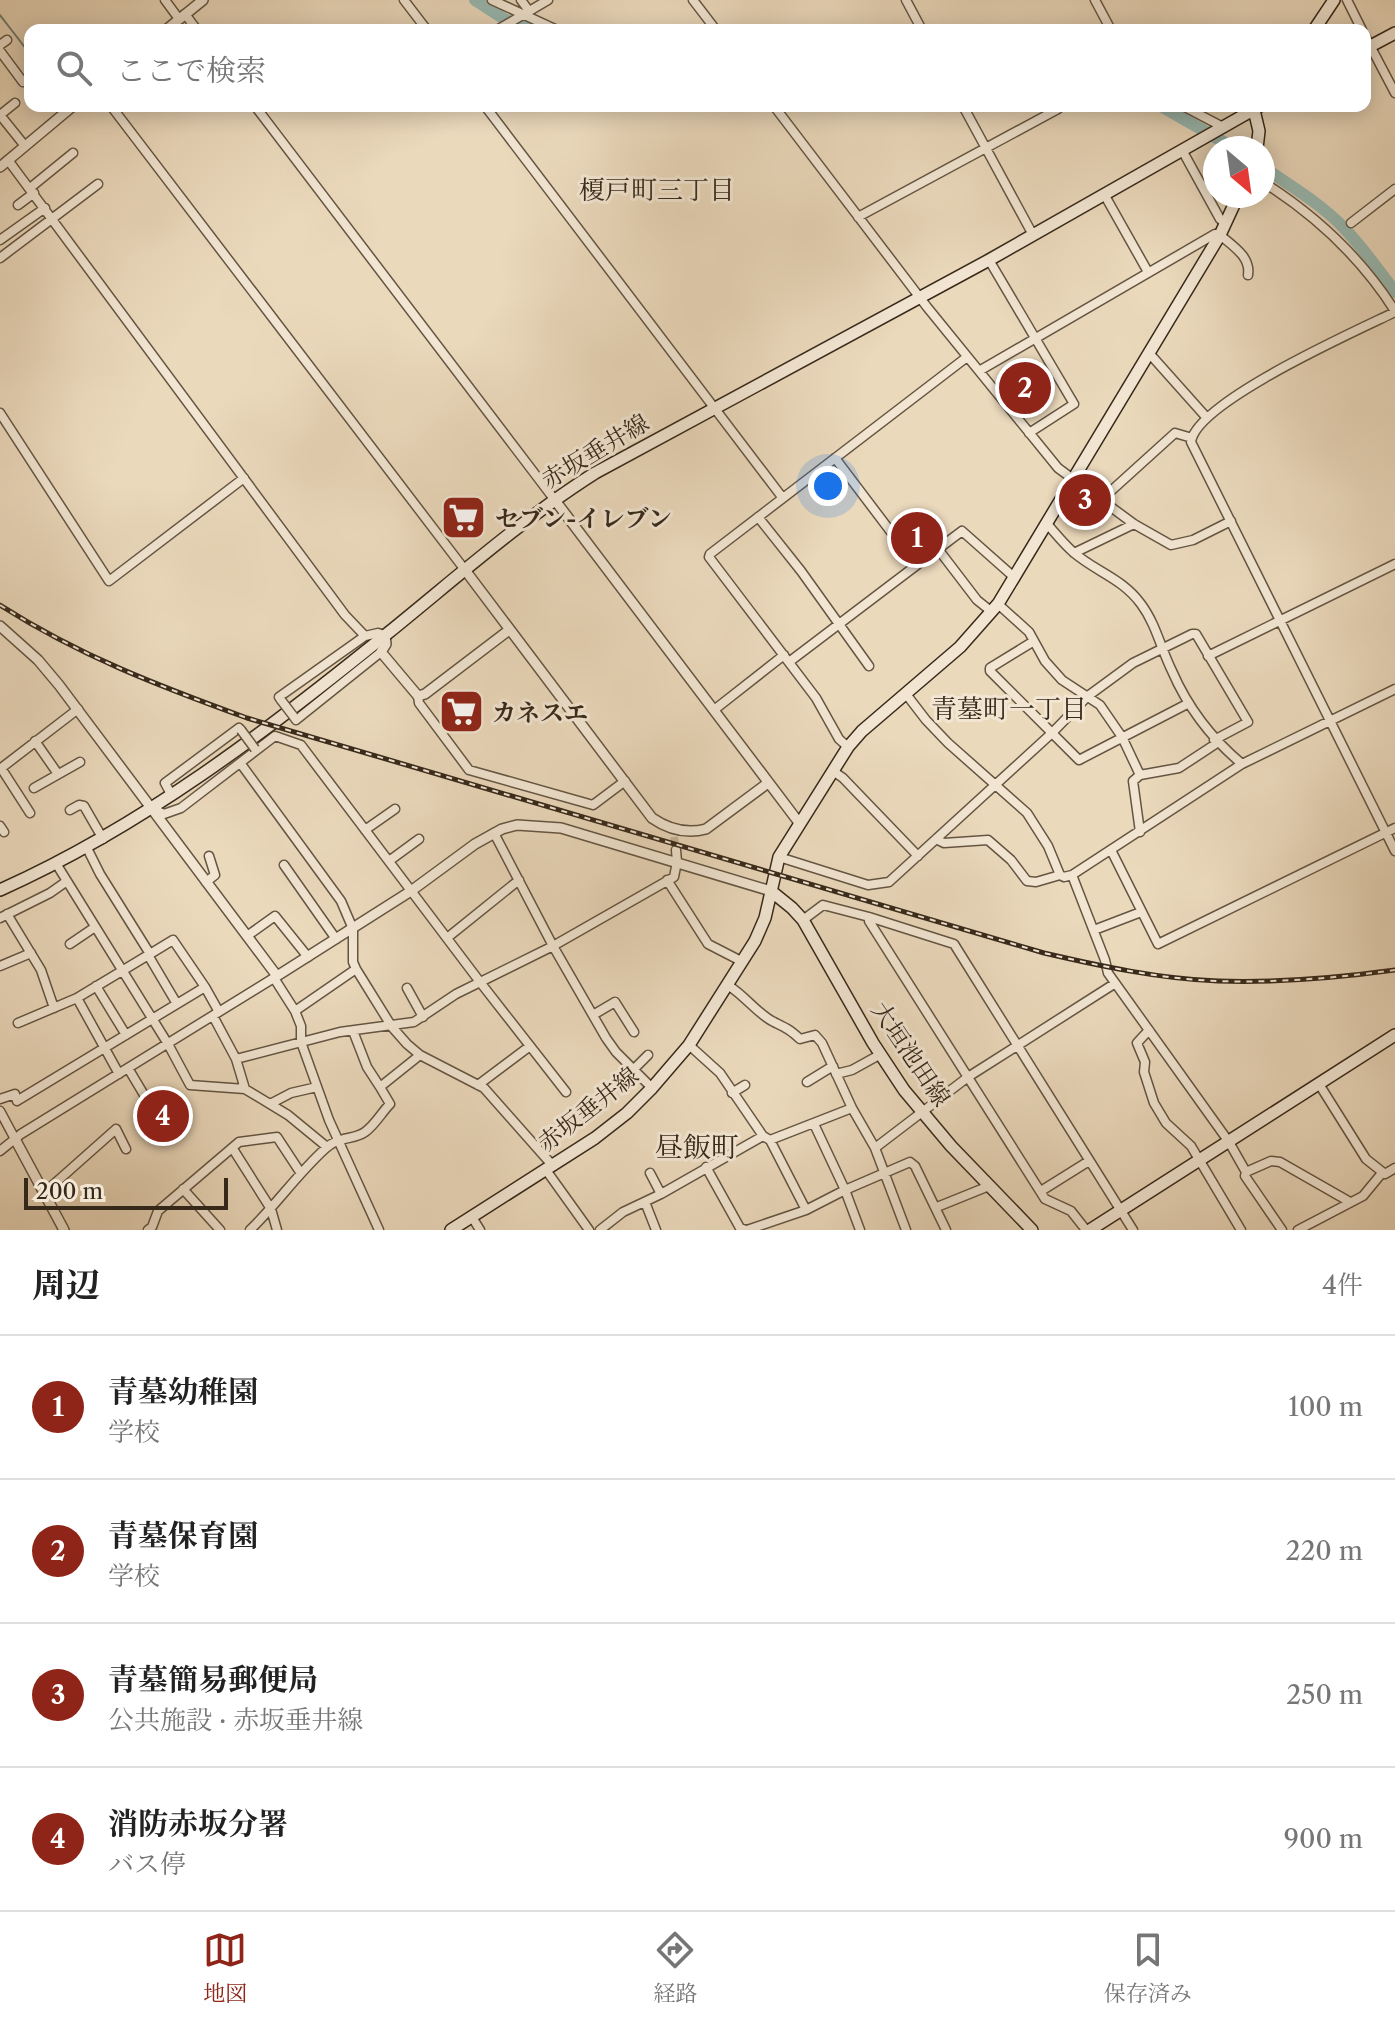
<!DOCTYPE html>
<html lang="ja">
<head>
<meta charset="utf-8">
<style>
  body { margin:0; font-family:"Libre Caslon Text","Noto Serif JP",serif; background:#f2f2f2; color:#222 }
  .compass { position:absolute; left:1203px; top:136px; width:72px; height:72px; border-radius:50%; background:#fff; box-shadow:0 4px 20px #0003; rotate:151deg }
  .scale { position:absolute; left:24px; bottom:20px; width:204px; box-sizing:border-box; padding-left:8px; border:4px solid #37291a; border-top:0; font-size:22px; line-height:28px; white-space:nowrap; color:#37291a; -webkit-text-stroke:6px #f2e6d3; paint-order:stroke }
  .you { position:absolute; left:828px; top:486px; width:28px; height:28px; margin:-20px; border:6px solid #fff; border-radius:50%; background:#1a73e8; box-shadow:0 0 0 12px #1a73e833 }
  .badge { display:grid; place-items:center; width:52px; height:52px; border-radius:50%; background:#8f2418; color:#fff; font-size:26px; font-weight:700 }
  .pin { position:absolute; translate:-50% -50%; border:4px solid #fff; box-shadow:0 2px 8px #0006 }
  .list { margin:0; padding:0; list-style:none }
  h2 { display:flex; justify-content:space-between; align-items:center; height:104px; margin:0; padding:0 32px; font-size:34px }
  h2 small { font-size:26px; font-weight:400; color:#767676 }
  .list li { display:grid; grid-template-columns:52px 1fr auto; gap:24px; align-items:center; box-sizing:border-box; height:144px; padding:0 32px; border-top:2px solid #e0e0e0 }
  .list b { display:block; font-size:30px; white-space:nowrap }
  .list p { margin:0; font-size:26px; white-space:nowrap; color:#767676 }
  .list em { font-size:26px; font-style:normal; color:#767676 }
  .icon { flex:none; width:44px; height:44px; fill:none; stroke:currentColor; stroke-width:2; stroke-linecap:round; stroke-linejoin:round }
  .map { position:relative; flex:none; width:1395px; height:1230px; overflow:hidden }
  .search { position:absolute; background:#fff; box-shadow:0 4px 20px #0003; left:24px; right:24px; top:24px; height:88px; display:flex; align-items:center; gap:20px; box-sizing:border-box; padding:0 28px; border-radius:16px; color:#767676; font-size:30px }
  .sheet { height:680px; background:#fff }
  nav { display:flex; justify-content:space-around; align-items:center; box-sizing:border-box; height:112px; border-top:2px solid #e0e0e0; background:#fff; font-size:22px; color:#767676 }
  nav a { display:grid; justify-items:center; gap:4px }
  nav .on { color:#8f2418 }
  .map>svg:first-child { display:block }
  .lines { fill:none; stroke-linecap:round; stroke-linejoin:round }
  .stream { stroke:#718076; stroke-width:2 }
  .river { stroke:#98bab3; stroke-width:12 }
  .minor-tunnel { stroke:#c7b69c; stroke-width:8; stroke-dasharray:8 4; stroke-linecap:butt }
  .minor-casing { stroke:#645542; stroke-width:11 }
  .tertiary-casing { stroke:#645542; stroke-width:12 }
  .secondary-casing { stroke:#37291a; stroke-width:14 }
  .minor { stroke:#f2e6d3; stroke-width:8 }
  .tertiary { stroke:#f2e6d3; stroke-width:9 }
  .secondary { stroke:#f2e6d3; stroke-width:11 }
  .rail-casing { stroke:#37291a; stroke-width:5 }
  .rail { stroke:#f2e6d3; stroke-width:2; stroke-dasharray:6; stroke-linecap:butt }
  .minor-bridge-casing { stroke:#645542; stroke-width:11; stroke-linecap:butt }
  .minor-bridge { stroke:#f2e6d3; stroke-width:8 }
  .labels { text-anchor:middle; dominant-baseline:central; stroke-width:6; stroke-linejoin:round; paint-order:stroke }
  .street-label { font-size:24px; fill:#37291a; stroke:#f2e6d3 }
  .poi-label { font-size:24px; font-weight:bold; fill:#37291a; stroke:#f2e6d3; text-anchor:start }
  .neighbourhood-label { font-size:26px; fill:#37291a; stroke:#f2e6d3 }
  .quarter-label { font-size:28px; fill:#37291a; stroke:#f2e6d3 }
</style>
</head>
<body>
<div class="map">
<svg width="1395" height="1230" viewBox="0 0 1395 1230">
  <rect width="100%" height="100%" fill="#ebd9bc"/>
  <filter id="stains"><feTurbulence type="fractalNoise" baseFrequency=".0025" numOctaves="4"/><feColorMatrix values="0 0 0 0 .2 0 0 0 0 .09 0 0 0 0 .02 0 0 0 .5 -.17"/></filter>
  <radialGradient id="worn" r=".72"><stop offset=".6" stop-color="#630" stop-opacity="0"/><stop offset="1" stop-color="#630" stop-opacity=".3"/></radialGradient>
  <g class="lines">
    <path class="stream" d="M0,15l30,39"/>
    <path class="river" d="M475,0l31,20 25,10
      M1161,106l73,42
      M1263,167c28,19 58,37 81,61 19,20 35,42 51,64"/>
    <path class="minor-tunnel" d="M674,837l2,13"/>
    <defs>
      <path id="minor" d="M165,0l14,19
        M404,0l23,30
        M492,0l65,30
        M521,0l8,11
        M693,0l23,30
        M906,0l16,30
        M1095,0l16,30
        M1347,0l15,30
        M185,14l12,16
        M497,30l51,-30
        M1365,36l30,57
        M0,45l7,-5
        M0,51l23,31
        M15,103l-15,12 25,31
        M111,106l354,464
        M255,106l299,393
        M485,106l297,391
        M774,106l153,201 131,161 76,56 37,21 22,-5 38,-19
        M963,106l70,129
        M1183,106l40,21
        M1182,150l38,69 6,5
        M8,160l337,455 20,21
        M1263,182c52,33 99,77 132,129
        M30,188l43,-35
        M1104,194l44,78
        M18,205l16,-12
        M858,217l200,-108
        M1351,223l44,-34
        M0,240l45,-32
        M0,258l98,-74
        M989,260l85,144 -45,29
        M1395,312c-39,19 -199,90 -204,130l204,409
        M1149,353l58,65
        M979,371l236,-137 5,1c13,11 31,22 28,40
        M0,413l109,168 135,-103
        M835,458l81,107
        M1101,500l74,-67 17,5
        M758,517l43,54 68,95
        M1048,525c8,9 16,19 25,27 23,20 49,26 68,52 15,20 20,45 31,67 16,37 39,67 70,93
        M938,549l24,-18 53,47
        M1074,553l60,-29
        M998,604l31,28 16,29 17,19 38,25 22,32 18,38
        M1034,641l-44,27v3l89,89 110,-57
        M1208,656l187,-92
        M789,662l149,-113 39,51 15,12
        M906,694l20,26 22,23 79,70 21,33 12,29
        M418,696l1,7 50,67 124,35 32,-24
        M281,700l-2,-3 86,-61 13,-3 7,2
        M714,710l70,-55
        M294,717l2,3 85,-68
        M35,741l23,33
        M848,747l-9,-8 -23,-41 -107,-141 1,-3 257,-197
        M241,764l100,137 12,28v33l3,7
        M1,768l29,45
        M0,769l78,-60
        M833,771l10,7 75,78
        M34,788l46,-26
        M172,796l-7,-13 74,-55 2,2
        M153,809l11,5 17,-6 94,-72 26,9 179,237 86,110
        M70,810l9,-5 5,1 19,33
        M0,826l4,6
        M365,830l30,-21
        M1140,832l-7,-51 7,-6 39,-7 38,-25
        M494,833l59,113 53,92 10,14 36,36
        M936,839l8,4 44,-3 23,20 16,21 9,1 24,-7 4,2 8,-2 170,-111 153,-75
        M87,848l13,26 50,80 23,-14 32,47
        M1111,850l47,94 237,-116
        M779,857l89,28 21,-3 163,-149 36,-37 45,-33 59,-29h4l52,88 -34,18
        M389,861l30,-22
        M57,865l111,179 22,41 55,4 43,26 39,32
        M284,865l52,74
        M1072,875l33,85 3,13 121,169 17,30 -1,4 37,54
        M667,880l41,64 35,18
        M206,882l9,-7 -6,-19
        M7,914l34,56 13,38
        M869,917v4l176,278 26,12 15,19
        M0,918l50,-25 17,-12
        M803,920l20,-15 46,12 85,27 179,286
        M1094,930l47,-18
        M247,936l28,-20 33,41
        M447,938l72,-58
        M70,944l25,-17
        M148,955l29,49
        M0,966l31,-13
        M274,978l21,33 6,15v16l28,78 50,110
        M96,986l30,49
        M729,986c15,9 31,30 45,36 12,6 15,7 26,17l15,-4 7,8 30,65 23,40 31,82
        M407,988l16,29
        M77,998l42,76
        M295,1011l61,-42 36,58 15,17 13,11 64,33 69,78
        M593,1015l22,-13 19,30
        M213,1016l23,43 9,30
        M18,1023l59,-25 73,-44
        M1149,1030l-12,13 8,19 -1,10 10,31 12,20 25,23 50,84
        M353,1031l14,36 13,20
        M689,1045l31,28 43,63
        M236,1059l104,-27 74,-10 42,-28 97,-48 121,-69 3,-15 -1,-12
        M128,1068l31,52
        M633,1070l15,-15
        M836,1074l16,-4 29,-16
        M807,1082l26,-16
        M1319,1084l47,75 19,15 10,-6
        M478,1085l52,-39
        M732,1093l13,-8
        M0,1099l15,-5 2,7 3,-2 185,-112 14,25
        M270,1104l21,-11 26,-6
        M0,1111l15,28
        M770,1140l36,70
        M875,1148l93,-71 146,-93
        M233,1149l38,60 6,21
        M0,1151l21,-17 256,-158
        M706,1167l34,61 6,2
        M546,1170l43,60
        M1246,1172l25,-11 9,1 70,40
        M650,1173l11,21
        M183,1189l37,41
        M1041,1191l48,-30
        M45,1192l71,-63 10,20
        M645,1202l11,28
        M937,1207l52,-21
        M472,1217l8,13
        M148,1230l4,-3 6,-16 81,-69 38,-5 23,35
        M250,1230c27,-26 48,-57 76,-82 13,-12 28,-8 39,-16 10,-7 17,-20 25,-28l-10,-17 40,-32
        M600,1230l23,-18 38,-18 102,-58 7,4 82,-32
        M747,1230l59,-20 39,-20 -31,-66
        M860,1230l-15,-40 65,-28 5,4 31,64
        M1298,1230l65,-34 19,-23"/>
      <path id="tertiary" d="M166,30l37,-30
        M0,167l73,-61
        M554,499l246,325
        M465,570l187,248c16,11 35,16 54,11l62,-46
        M0,626l38,34 21,25 218,291 134,-85 64,-47 27,-15 15,-4 44,3 210,63
        M385,635l1,9 -5,8 37,44 7,-2 84,-64
        M15,1139l49,91"/>
      <path id="secondary" d="M1314,30l20,-30
        M1365,49l30,-16
        M1254,110l5,21 -2,17
        M0,890c143,-64 267,-159 388,-257 68,-55 133,-113 207,-160l394,-213 271,-154
        M771,891l21,17 11,12 70,123 31,47 47,56 81,84
        M451,1230l144,-92 32,-25 25,-25 37,-43 66,-104 10,-23 14,-61 69,-110 14,-16 98,-84 38,-43 222,-369 18,-39
        M1090,1230l305,-195"/>
    </defs>
    <use href="#minor" class="minor-casing"/>
    <use href="#tertiary" class="tertiary-casing"/>
    <use href="#secondary" class="secondary-casing"/>
    <use href="#minor" class="minor"/>
    <use href="#tertiary" class="tertiary"/>
    <use href="#secondary" class="secondary"/>
    <defs>
      <path id="rail" d="M0,605c80,51 159,81 247,113l797,235c56,13 116,26 174,28 60,2 118,-3 177,-11"/>
    </defs>
    <use href="#rail" class="rail-casing"/>
    <use href="#rail" class="rail"/>
    <defs>
      <path id="minor-bridge" d="M281,700l13,17
        M241,730l14,19"/>
    </defs>
    <use href="#minor-bridge" class="minor-bridge-casing"/>
    <use href="#minor-bridge" class="minor-bridge"/>
  </g>
  <defs>
    <symbol id="supermarket-square" viewBox="-11 -11 22 22"><rect x="-9" y="-9" width="18" height="18" rx="4" fill="#8f2418" stroke="#f2e6d3"/><path d="M-6-5.5h2.5l.6 2H6L4.5 2H-2.5L-4.4-4H-6ZM-1.5 3.2a1.3 1.3 0 1 0 .1 0ZM3 3.2a1.3 1.3 0 1 0 .1 0Z" fill="#fff"/></symbol>
  </defs>
  <g fill-rule="evenodd">
    <use href="#supermarket-square" x="438" y="492" width="51" height="51"/>
    <use href="#supermarket-square" x="436" y="686" width="51" height="51"/>
  </g>
  <g class="labels">
    <g class="street-label">
      <text transform="translate(595 451) rotate(-31)">赤坂垂井線</text>
      <text transform="translate(911 1054) rotate(56)">大垣池田線</text>
      <text transform="translate(588 1109) rotate(-38)">赤坂垂井線</text>
    </g>
    <g class="poi-label">
      <text x="495" y="518">セブン-イレブン</text>
      <text x="492" y="712">カネスエ</text>
    </g>
    <g class="neighbourhood-label">
      <text x="657" y="190">榎戸町三丁目</text>
      <text x="1009" y="709">青墓町一丁目</text>
    </g>
    <g class="quarter-label">
      <text x="697" y="1147">昼飯町</text>
    </g>
  </g>
  <rect width="100%" height="100%" filter="url(#stains)"/>
  <rect width="100%" height="100%" fill="url(#worn)"/>
</svg>
<svg class="compass" viewBox="-18 -18 36 36"><path d="M0-13l5 13h-10z" fill="#e53935"/><path d="M0 13l5-13h-10z" fill="#767676"/></svg>
<div class="scale">200 m</div>
<div class="you"></div>
<div class="pin badge" style="left:917px;top:538px">1</div>
<div class="pin badge" style="left:1025px;top:388px">2</div>
<div class="pin badge" style="left:1085px;top:500px">3</div>
<div class="pin badge" style="left:163px;top:1116px">4</div>
<div class="search"><svg class="icon" aria-label="search" viewBox="0 0 24 24"><circle cx="10" cy="10" r="6"/><path d="M15 15l6 6"/></svg>ここで検索</div>
</div>
<section class="sheet">
<h2>周辺<small>4件</small></h2>
<ul class="list">
<li><span class="badge">1</span><div><b>青墓幼稚園</b><p>学校</p></div><em>100 m</em></li>
<li><span class="badge">2</span><div><b>青墓保育園</b><p>学校</p></div><em>220 m</em></li>
<li><span class="badge">3</span><div><b>青墓簡易郵便局</b><p>公共施設 · 赤坂垂井線</p></div><em>250 m</em></li>
<li><span class="badge">4</span><div><b>消防赤坂分署</b><p>バス停</p></div><em>900 m</em></li>
</ul>
</section>
<nav>
<a class="on"><svg class="icon" aria-label="map" viewBox="0 0 24 24"><path d="M3 6l6-2 6 2 6-2v14l-6 2-6-2-6 2zM9 4v14M15 6v14"/></svg>地図</a>
<a><svg class="icon" aria-label="directions" viewBox="0 0 24 24"><path d="M12 3l9 9-9 9-9-9zM9 14v-3h6M13 9l2 2-2 2"/></svg>経路</a>
<a><svg class="icon" aria-label="saved" viewBox="0 0 24 24"><path d="M7 4h10v16l-5-4-5 4z"/></svg>保存済み</a>
</nav>
</body>
</html>
